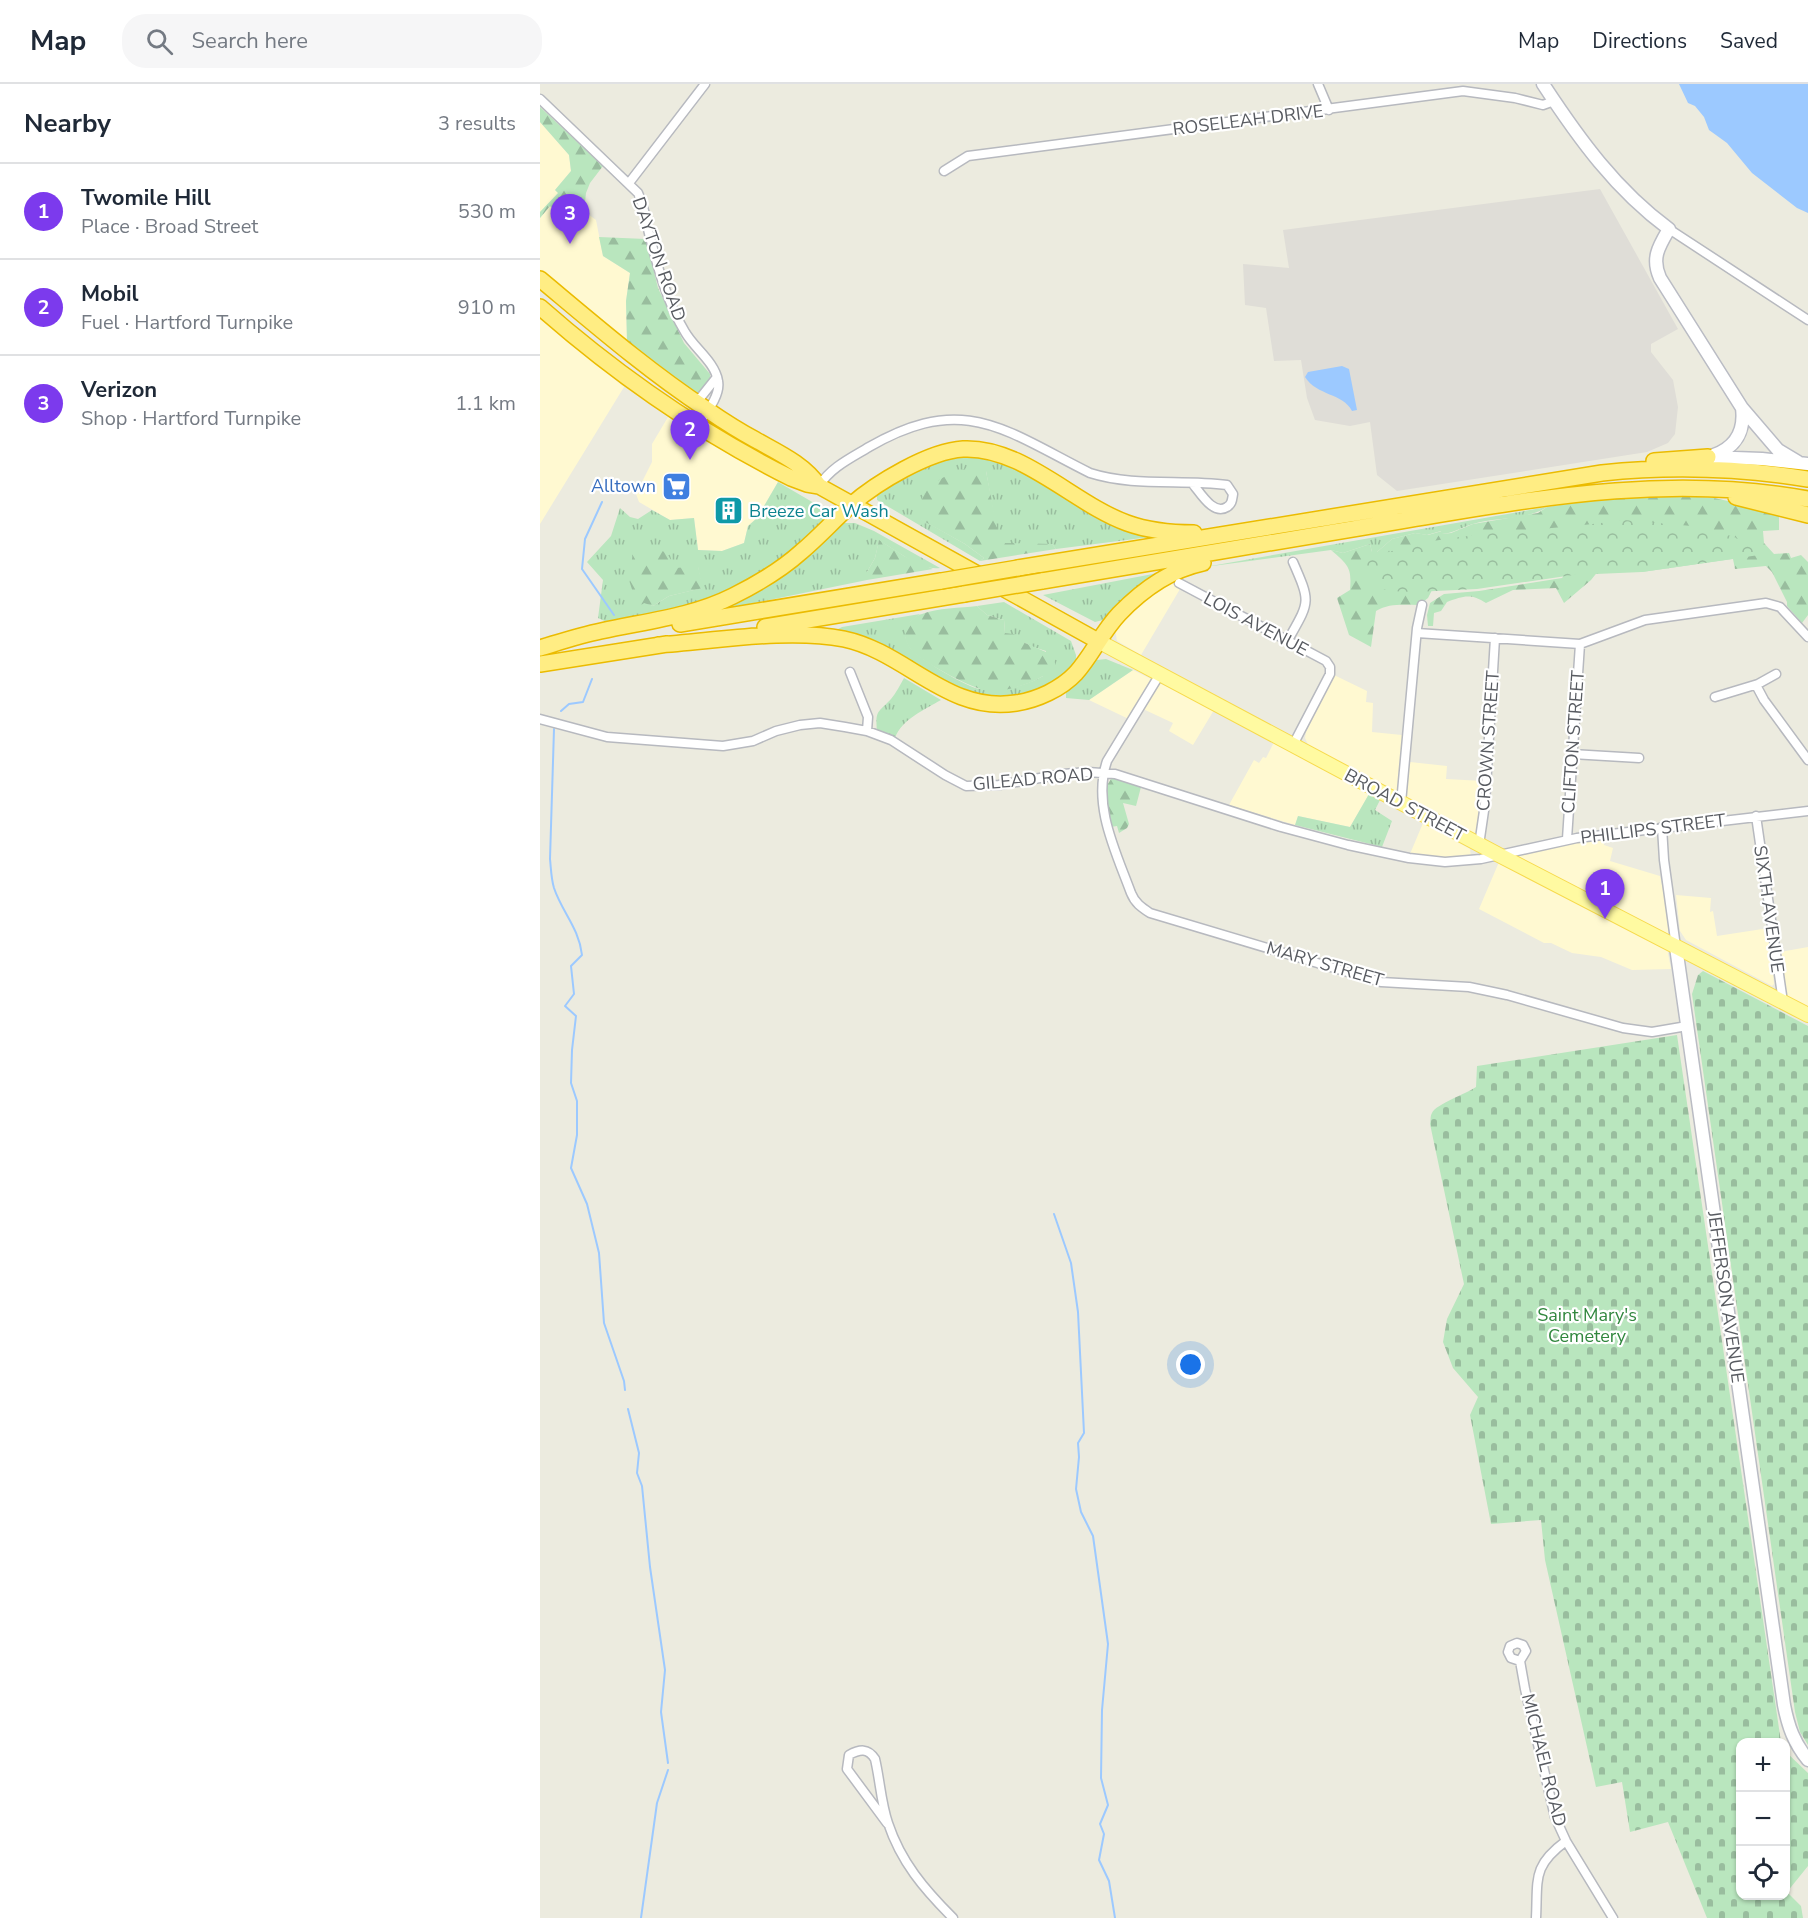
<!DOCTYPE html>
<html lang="en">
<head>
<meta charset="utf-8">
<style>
  body { margin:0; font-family:"Nunito Sans",sans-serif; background:#f6f6f7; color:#1f2937 }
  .controls { position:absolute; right:18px; bottom:18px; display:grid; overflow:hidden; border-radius:12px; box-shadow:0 2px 4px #0004 }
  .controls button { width:54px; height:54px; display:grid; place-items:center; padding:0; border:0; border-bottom:2px solid #e0e1e3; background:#fff; color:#1f2937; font:30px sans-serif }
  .you { position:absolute; left:651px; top:1281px; width:21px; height:21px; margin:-15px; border:4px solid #fff; border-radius:50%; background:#1a73e8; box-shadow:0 0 0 9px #1a73e833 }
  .badge { display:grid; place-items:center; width:39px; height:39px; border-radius:50%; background:#7c3aed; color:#fff; font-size:20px; font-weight:700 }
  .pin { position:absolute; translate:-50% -50px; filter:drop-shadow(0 2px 3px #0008) }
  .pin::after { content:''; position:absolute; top:32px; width:21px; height:18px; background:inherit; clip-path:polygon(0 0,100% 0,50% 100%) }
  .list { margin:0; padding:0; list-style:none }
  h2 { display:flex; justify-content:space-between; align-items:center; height:78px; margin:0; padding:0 24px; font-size:26px }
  h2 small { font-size:20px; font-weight:400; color:#747a83 }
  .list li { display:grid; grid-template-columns:39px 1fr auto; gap:18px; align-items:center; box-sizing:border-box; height:96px; padding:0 24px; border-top:2px solid #e0e1e3 }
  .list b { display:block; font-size:22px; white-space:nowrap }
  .list p { margin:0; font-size:20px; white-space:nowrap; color:#747a83 }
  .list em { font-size:20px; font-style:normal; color:#747a83 }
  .icon { flex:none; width:33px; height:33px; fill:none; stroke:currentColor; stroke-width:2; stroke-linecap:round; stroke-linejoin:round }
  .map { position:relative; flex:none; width:1268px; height:1834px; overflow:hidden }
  header { display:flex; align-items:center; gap:36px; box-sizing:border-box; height:84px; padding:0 30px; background:#fff; border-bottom:2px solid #e0e1e3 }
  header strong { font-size:28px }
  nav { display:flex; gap:33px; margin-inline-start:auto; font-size:21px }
  .search { width:420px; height:54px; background:#f6f6f7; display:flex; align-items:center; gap:15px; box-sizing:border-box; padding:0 21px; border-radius:24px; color:#747a83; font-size:22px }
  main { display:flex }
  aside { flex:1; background:#fff }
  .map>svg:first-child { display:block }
  .commercial { fill:#fff9d1 }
  .industrial { fill:#dfddd7 }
  .grass { fill:url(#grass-tufts); fill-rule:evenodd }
  .forest { fill:url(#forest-firs) }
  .cemetery { fill:url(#cemetery-stones) }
  .park { fill:url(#park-crowns) }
  .water { fill:#9cc9ff }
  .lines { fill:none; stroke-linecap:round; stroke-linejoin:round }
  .stream { stroke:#9cc9ff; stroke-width:2 }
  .street-casing { stroke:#b7b9bf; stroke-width:11 }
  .secondary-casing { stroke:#babcc4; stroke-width:15 }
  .primary-casing { stroke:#f7da4c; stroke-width:16 }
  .highway-casing { stroke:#ebbb00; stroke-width:18 }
  .street { stroke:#fff; stroke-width:8 }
  .secondary { stroke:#fff; stroke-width:12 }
  .primary { stroke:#fffaa1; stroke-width:14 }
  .highway { stroke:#ffed83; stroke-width:15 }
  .highway-bridge-casing { stroke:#ebbb00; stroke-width:18; stroke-linecap:butt }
  .highway-bridge { stroke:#ffed83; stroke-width:15 }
  .labels { text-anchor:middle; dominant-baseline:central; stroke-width:4.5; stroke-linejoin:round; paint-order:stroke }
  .street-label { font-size:18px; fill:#585b61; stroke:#fff }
  .shop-label { font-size:18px; fill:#366cbe; stroke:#fff; text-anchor:end }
  .culture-label { font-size:18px; fill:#0d838f; stroke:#fff; text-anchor:start }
  .park-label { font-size:18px; fill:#31873e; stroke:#fff }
</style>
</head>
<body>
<header>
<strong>Map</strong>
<div class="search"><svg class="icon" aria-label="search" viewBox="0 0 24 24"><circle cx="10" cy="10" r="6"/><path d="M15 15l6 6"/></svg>Search here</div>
<nav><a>Map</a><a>Directions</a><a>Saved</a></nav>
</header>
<main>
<aside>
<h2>Nearby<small>3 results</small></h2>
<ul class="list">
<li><span class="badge">1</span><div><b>Twomile Hill</b><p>Place · Broad Street</p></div><em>530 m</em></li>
<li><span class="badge">2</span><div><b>Mobil</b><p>Fuel · Hartford Turnpike</p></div><em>910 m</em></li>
<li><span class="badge">3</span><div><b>Verizon</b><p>Shop · Hartford Turnpike</p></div><em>1.1 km</em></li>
</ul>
</aside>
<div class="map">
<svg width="1268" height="1834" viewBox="0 0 1268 1834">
  <defs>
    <pattern id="grass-tufts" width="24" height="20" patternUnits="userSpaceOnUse" patternTransform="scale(1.5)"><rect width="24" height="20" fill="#b9e6be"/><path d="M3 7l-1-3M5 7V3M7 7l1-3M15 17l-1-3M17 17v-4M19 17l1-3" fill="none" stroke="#99bd9e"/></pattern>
    <pattern id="forest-firs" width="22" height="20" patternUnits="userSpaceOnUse" patternTransform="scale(1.5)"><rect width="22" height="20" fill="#b9e6be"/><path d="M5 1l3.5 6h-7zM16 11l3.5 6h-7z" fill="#99bd9e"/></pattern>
    <pattern id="cemetery-stones" width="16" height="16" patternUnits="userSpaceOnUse" patternTransform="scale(1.5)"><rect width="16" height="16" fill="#b9e6be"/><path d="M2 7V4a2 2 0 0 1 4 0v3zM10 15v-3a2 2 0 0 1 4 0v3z" fill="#99bd9e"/></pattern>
    <pattern id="park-crowns" width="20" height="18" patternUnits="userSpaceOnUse" patternTransform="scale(1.5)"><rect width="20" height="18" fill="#b9e6be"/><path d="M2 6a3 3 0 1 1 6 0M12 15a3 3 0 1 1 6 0" fill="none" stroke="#99bd9e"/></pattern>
  </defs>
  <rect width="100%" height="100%" fill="#ecebdf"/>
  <path class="commercial" d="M0,38l29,33 2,16 -16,19 4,3 -19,19z
    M23,112l33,24 7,36 27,17 -4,28 1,41 -87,-72v-52l10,-12 4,3z
    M0,233l84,70 -84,137z
    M128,333l110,65 -21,36 -9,8 -4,17 -22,8 -24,-1 -4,-32 -24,2 -31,-18 -3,-8 16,-32v-18z
    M632,494l8,11 -39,66 -24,-14 -2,-12 12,-18z
    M593,586l81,40 -21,35 -24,-14 4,-8 -30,-14 -8,13 -46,-22z
    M794,591l33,16 -1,11 7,1 -1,29 40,4 -2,26 37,4 -1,13 37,2 -5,51 -2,3h-3l-164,-88 -4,-9 1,-6z
    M734,658l95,52 -19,33 -52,-11 -3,9 -66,-20 25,-45 5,3 4,-6 3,1z
    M883,739l47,26 1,8 -19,1 -42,-4z
    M1064,755v6l9,3 -3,13 50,15 10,48 -2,29 3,16 -39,1 -31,-13 -29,-4 -21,-10h-7l-65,-34 20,-47 -4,-2 75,-16z
    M1136,811l35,3 -1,14 3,-1 4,25 52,-8 5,56 -2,2 -86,-46 -6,-9z
    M1268,863v60l-22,-11 -6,-44z"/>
  <path class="industrial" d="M1060,105l78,140 -27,15v8l22,28 5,27 -3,27 -7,9 -21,9 -250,39 -20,-16 -7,-53 -20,4 -35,-6 -8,-22 -6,-38 -27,1 -8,-53 -21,-3 -2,-41 46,4 -6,-38z"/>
  <path class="grass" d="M427,371l28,4 161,76 -6,2 -94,12 -4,-5h-53l-13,-73 -65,48 44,25 19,14 -4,3 -103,-61v-5c21,-21 61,-37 90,-40z
    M238,398l48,28v9l-4,8 -66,52 -56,25 -89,20 -13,-6 5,-38 -16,-18 24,-26 9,-28 10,9 8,2 14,-9 18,10 24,-2 4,32 24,1 22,-8 4,-17 9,-8zM158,483l4,21 -33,8 -16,10 -9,-4z
    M1007,423c-21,14 -50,9 -74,17 -11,3 -19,9 -31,10l-1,-3 -14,4 -12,-2 -23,6 -15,13h-5l-2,-8 -27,9 -12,-3 -126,17z
    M304,439h11l19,8 66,37c-20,3 -44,-19 -61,-27l-4,17 -8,14v8l-142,29v-4z
    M618,489l-51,46 -12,3 -52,-27z
    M464,518l67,39 5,14v5l-7,9 -15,12 -16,10 -19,5 -42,1 -139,-65v-3l4,-2 78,-13 -10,8 -5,14c2,6 4,12 9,16 10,9 54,36 66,37 22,2 44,-2 63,-13l3,-25 -13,-4 -28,-14 -1,-13 -17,-5 -10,-9z
    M566,575l27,11 -44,30 -23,-2v-6l16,-14 11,-16 4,-2z
    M364,594l37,22c-17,10 -39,19 -46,38l-18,-7c-2,-21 1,-18 14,-32 5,-6 9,-14 13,-21z
    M829,710l11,6 -5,10 17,11 -10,26 -87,-22 3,-9 52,11z"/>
  <path class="forest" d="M0,23l63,59 -13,17 -4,10 -2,19 -21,-16 -9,14 -4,-4 -10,12v-6l18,-19 -3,-3 16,-19 -2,-16 -29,-33z
    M59,153l47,2 12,49 26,55 26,31c1,10 -6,18 -16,20l-67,-52 -1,-41 4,-28 -27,-17z
    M427,384l19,3 14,72 52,1 4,5 -76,12 4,-3 -19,-14 -45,-25c-5,-32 23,-43 47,-51z
    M1129,411l45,3 65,14v18l-16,1 1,12 10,11 15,-1 2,5 10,-3 7,7v53l-6,8 -15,-17v-4l-15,-30 -6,-6 -31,3 -2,-10 -91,13 -5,-4 -38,2 -8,10 -27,23 -8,-15 -43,2 -27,13c-15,-10 -23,-7 -39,-1l-6,9 -7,2 -1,13h-5l-1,-11 3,-12 14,-9 35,-3 83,-13 15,-18 -144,28 -5,10 -9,7c-15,0 -30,-2 -43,6l-5,36 -22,-12 -12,-37 13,-8c2,-23 -2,-25 -19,-40l12,3 27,-9 2,8h5l15,-13 23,-6 13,2 14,-4v3l9,-1 22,-9 65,-11 9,-6 67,-10z
    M339,456l25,16 29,13 -66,11v-8l8,-14z
    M105,463l21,5 10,16 22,-2 5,22 -34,8 -16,10 -9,-3 -6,5 -9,-28 4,-28z
    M437,522l10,9 17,5 1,13 15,2 5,8 28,12c3,9 4,18 -5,23l-5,-2c-15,9 -35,15 -53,15 -15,0 -67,-29 -78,-40 -6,-7 -10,-18 -5,-26 3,-4 10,-10 15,-11 15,-6 39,-6 55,-8z
    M575,694l26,9 -5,19 -13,-3 6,21 -2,4 -8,5 -2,-7 -6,1 -5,-40 5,-8z"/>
  <path class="cemetery" d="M1163,887l105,55v719l-8,-13 -5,-20 -103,-718 6,-19z
    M1137,951l104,707h-41v154h46v-144l22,21v93l-21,26 14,14 2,12h-96l-39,-96 -38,10 -8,-50 -26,5 -51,-227 -4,-40 -50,4 -21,-109 8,-18 -25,-29 -10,-26 4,-23 17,-35 -34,-160c1,-4 0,-8 2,-11 4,-9 34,-19 44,-26l1,-21z"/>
  <path class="park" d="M1084,436l79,7 37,12 26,15 -124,18 -69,3 -96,14 -62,3 -26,-1 -17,-6 -20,-22c25,-7 50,-16 75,-21 65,-12 132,-12 197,-22z"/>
  <path class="water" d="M1139,0h129v129l-11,-5 -45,-35 -25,-30 -18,-13 -5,-13 -9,-11 -7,-3z
    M802,282l7,3 8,41 -5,1c-9,-18 -35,-15 -47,-34l3,-5z"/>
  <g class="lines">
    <path class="stream" d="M62,418l-17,37 -3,30 32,46
      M21,627l8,-7 14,-2 9,-23
      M14,645l-4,130c1,9 1,19 4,29 8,24 25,40 28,67l-11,11 3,28 -9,12 11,10 -4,34 -1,33 6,18v34l-6,33 16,36 12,49 5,70 20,58 1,9
      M514,1130l17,49 7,49 6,121 -6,10 1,14 -3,32 5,23 12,24 15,108 -6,66 -1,68 7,27 -8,19 4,10 -5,26 10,21 6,37
      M88,1325l11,44 -2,20 5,13 8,81 15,103 -4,42 7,51
      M101,1834l16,-115 11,-33"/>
    <defs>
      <path id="street" d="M778,0l11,26
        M0,15l98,94c8,17 7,27 12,44 8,32 18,67 35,95 9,16 30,30 33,49 3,15 -13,33 -21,45
        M404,87l24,-15 495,-65 52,7 28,7 11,-4
        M89,99l76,-99
        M1129,145l139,91
        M154,317l7,-4 16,-20
        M279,402c12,-19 32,-28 50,-39 95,-55 135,-17 221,26 44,14 91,6 137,12l6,9c-1,6 -1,10 -6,13 -14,9 -27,-15 -35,-24
        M639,499l147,78 4,6v7l-37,71
        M877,549l163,11 65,-24 121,-17 14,4 28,30
        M748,556c22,-39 23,-37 5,-78
        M310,588l18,45 -1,14
        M620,590l-53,87c-15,44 9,91 24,132 4,10 10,14 19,20l231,69 88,5 38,8 116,33 29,4 35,-6
        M1216,601l8,15 44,60
        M1175,613l43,-13 18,-10
        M0,635l67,18 116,9 30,-5 23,-10 24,-6 20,-2 25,4 22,4 24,9 54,35 21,11 33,-1 64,-11 25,-2 27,2 166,53 67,18 61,13 36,4 36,-3 96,-21 231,-27
        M1032,670l67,4
        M861,719l16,-175 5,-23
        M1216,732l27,186
        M1122,743l2,33 12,87
        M1027,755l13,-195
        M939,761l6,-41 10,-166
        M980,1577l-9,-3 -3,-6 2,-6 7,-3 6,2 3,6 -6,10 5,28 30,128 11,24 47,77
        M347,1739l-40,-54 2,-14c11,-6 19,-7 26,4 5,21 6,44 13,64 13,39 36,66 65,95
        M996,1834c2,-39 -4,-52 30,-77"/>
      <path id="secondary" d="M1003,0c36,55 73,106 126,145 -10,17 -18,29 -9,49l82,130 36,42 20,12
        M1174,371c22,-8 31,-24 28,-47
        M1168,373l54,2 46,5
        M1136,863l108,758c4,21 10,38 24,55"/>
      <path id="primary" d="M558,557l401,214 309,160"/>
      <path id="highway" d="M0,195c54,45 107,91 166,130 16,11 33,22 50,31 23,13 48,24 63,46l279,155
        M0,223c76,67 161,126 251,171l16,6 12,2
        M1114,377l54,-4
        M1196,413l72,18
        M478,484l584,-95c68,-7 138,-5 206,6
        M502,497c117,-19 235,-40 352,-59 140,-23 272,-49 414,-23
        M140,540l261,-43
        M225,543l199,-33
        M118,561c58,-4 130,-17 186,-6 62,13 104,75 172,64 21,-3 45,-14 60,-30 16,-18 26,-41 43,-59 23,-24 51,-44 84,-51
        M0,564c20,-6 41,-13 61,-17 45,-10 90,-14 132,-35 24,-12 48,-26 68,-44 18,-15 33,-32 50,-47 25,-22 78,-54 112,-56 59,-3 111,55 164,74 22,8 44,10 67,10
        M0,580l127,-20"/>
    </defs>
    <use href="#street" class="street-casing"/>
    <use href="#secondary" class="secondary-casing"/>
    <use href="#primary" class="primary-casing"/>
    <use href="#highway" class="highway-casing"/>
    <use href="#street" class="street"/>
    <use href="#secondary" class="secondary"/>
    <use href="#primary" class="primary"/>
    <use href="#highway" class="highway"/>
    <defs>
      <path id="highway-bridge" d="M401,497l77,-13
        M424,510l78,-13"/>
    </defs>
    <use href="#highway-bridge" class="highway-bridge-casing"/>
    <use href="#highway-bridge" class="highway-bridge"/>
  </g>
  <defs>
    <symbol id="supermarket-square" viewBox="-11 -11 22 22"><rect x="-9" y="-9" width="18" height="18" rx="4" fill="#3f7fe0" stroke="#fff"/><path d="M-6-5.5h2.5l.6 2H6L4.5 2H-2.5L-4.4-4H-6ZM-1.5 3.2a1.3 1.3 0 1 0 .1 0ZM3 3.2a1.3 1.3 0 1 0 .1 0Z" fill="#fff"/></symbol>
    <symbol id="building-square" viewBox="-11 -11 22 22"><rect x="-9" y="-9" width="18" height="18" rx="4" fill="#0f9aa8" stroke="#fff"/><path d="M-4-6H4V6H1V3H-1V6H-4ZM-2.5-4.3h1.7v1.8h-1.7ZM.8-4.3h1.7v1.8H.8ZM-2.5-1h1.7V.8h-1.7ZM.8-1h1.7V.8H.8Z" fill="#fff"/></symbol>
  </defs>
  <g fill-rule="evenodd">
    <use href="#supermarket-square" x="120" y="386" width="33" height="33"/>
    <use href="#building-square" x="172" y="410" width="33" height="33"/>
  </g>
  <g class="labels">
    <g class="street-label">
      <text transform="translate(708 36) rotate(-7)">ROSELEAH DRIVE</text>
      <text transform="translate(119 175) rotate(71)">DAYTON ROAD</text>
      <text transform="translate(716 540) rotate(28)">LOIS AVENUE</text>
      <text transform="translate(948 657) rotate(-86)">CROWN STREET</text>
      <text transform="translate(1033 658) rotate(-86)">CLIFTON STREET</text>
      <text transform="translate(493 695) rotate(-5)">GILEAD ROAD</text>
      <text transform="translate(865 721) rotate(28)">BROAD STREET</text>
      <text transform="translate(1113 745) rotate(-7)">PHILLIPS STREET</text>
      <text transform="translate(1229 825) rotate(82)">SIXTH AVENUE</text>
      <text transform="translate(785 880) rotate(16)">MARY STREET</text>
      <text transform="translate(1186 1213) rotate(82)">JEFFERSON AVENUE</text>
      <text transform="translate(1004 1676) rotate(76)">MICHAEL ROAD</text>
    </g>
    <g class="shop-label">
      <text x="116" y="402">Alltown</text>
    </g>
    <g class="culture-label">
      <text x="209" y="427">Breeze Car Wash</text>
    </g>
    <g class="park-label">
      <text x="1047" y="1231">Saint Mary's<tspan x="1047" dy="21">Cemetery</tspan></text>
    </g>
  </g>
</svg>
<div class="controls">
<button>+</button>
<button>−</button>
<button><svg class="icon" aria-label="locate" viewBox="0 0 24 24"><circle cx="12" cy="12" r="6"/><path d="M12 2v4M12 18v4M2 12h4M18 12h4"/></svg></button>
</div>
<div class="you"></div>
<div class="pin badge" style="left:1065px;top:835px">1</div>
<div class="pin badge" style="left:150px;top:376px">2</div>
<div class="pin badge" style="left:30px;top:160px">3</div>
</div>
</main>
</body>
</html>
